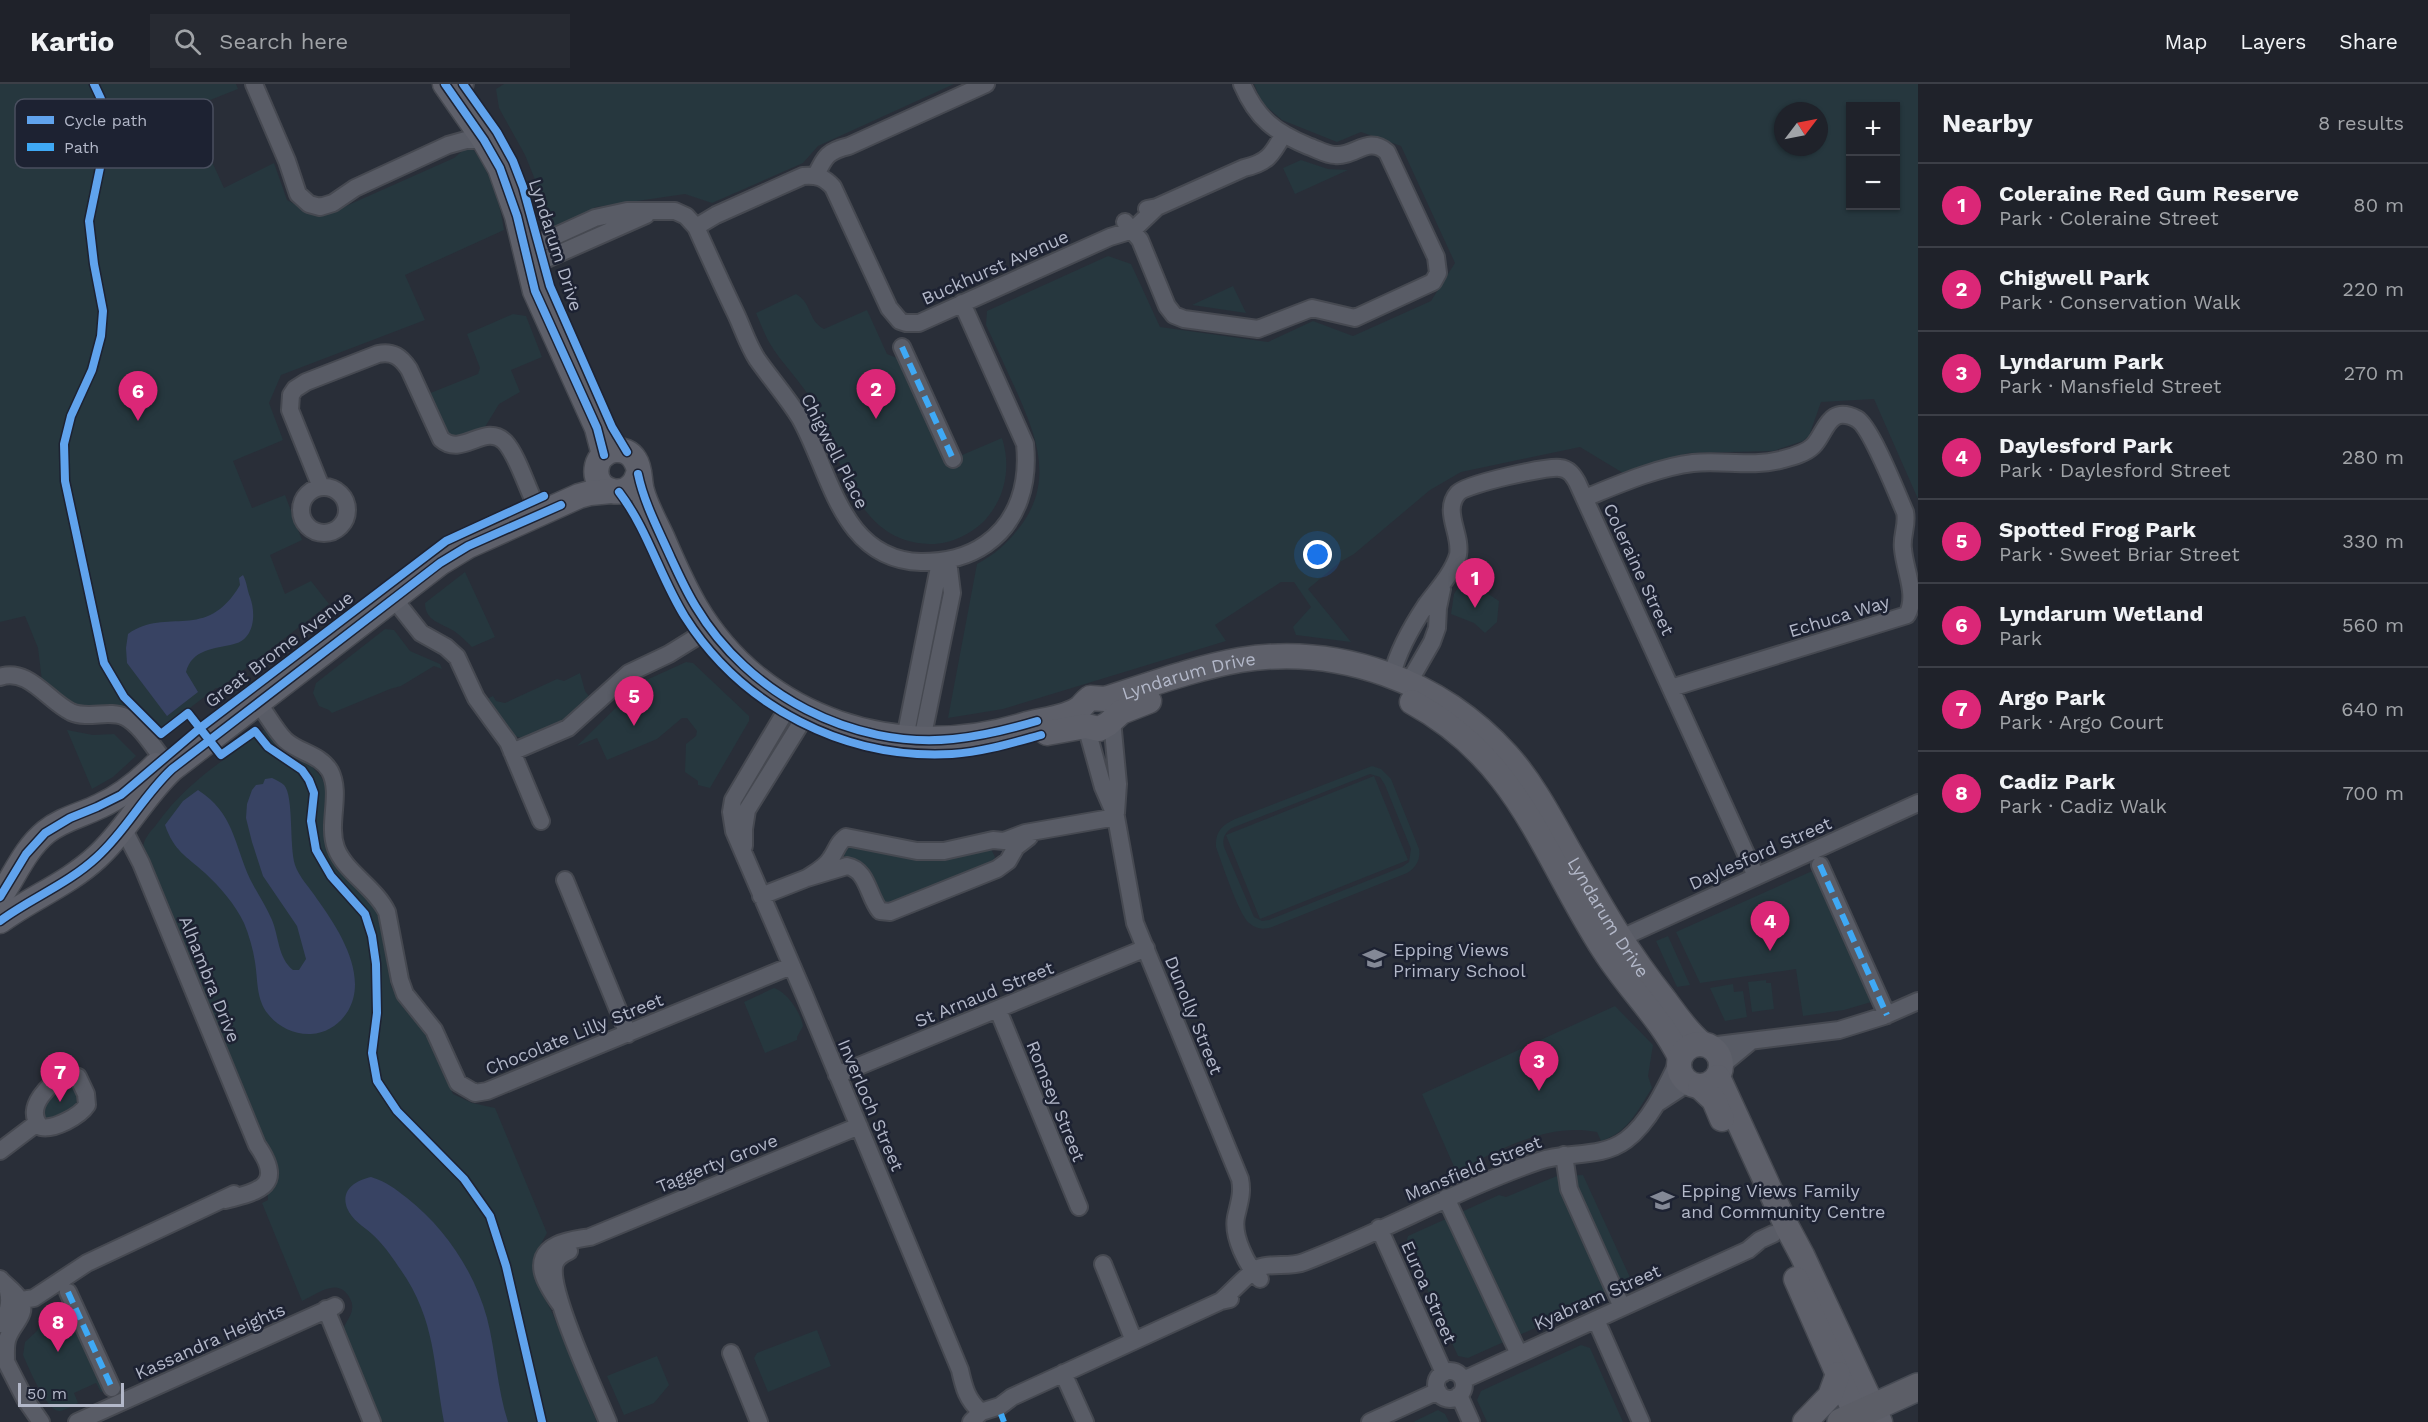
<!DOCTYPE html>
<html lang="en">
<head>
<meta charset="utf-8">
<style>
  body { margin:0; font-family:"Work Sans",sans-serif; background:#272a32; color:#f1f3f6 }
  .controls { position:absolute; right:18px; top:18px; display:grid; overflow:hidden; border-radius:0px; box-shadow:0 2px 4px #0004 }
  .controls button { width:54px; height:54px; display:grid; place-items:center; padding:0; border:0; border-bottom:2px solid #3c3f47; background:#1f222a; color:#f1f3f6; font:30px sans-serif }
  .compass { position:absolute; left:1774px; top:18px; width:54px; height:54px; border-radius:50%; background:#1f222a; box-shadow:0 2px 4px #0004; rotate:58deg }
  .scale { position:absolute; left:18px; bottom:15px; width:106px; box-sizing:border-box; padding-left:6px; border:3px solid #b3b8c9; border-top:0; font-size:16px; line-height:21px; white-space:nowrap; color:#b3b8c9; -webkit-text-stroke:4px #1d2232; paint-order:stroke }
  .you { position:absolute; left:1318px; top:471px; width:21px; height:21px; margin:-15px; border:4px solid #fff; border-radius:50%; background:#1a73e8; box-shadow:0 0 0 9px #1a73e833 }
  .badge { display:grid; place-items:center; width:39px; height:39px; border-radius:50%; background:#db2777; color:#fff; font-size:20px; font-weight:700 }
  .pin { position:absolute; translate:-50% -50px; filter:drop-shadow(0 2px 3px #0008) }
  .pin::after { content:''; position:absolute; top:32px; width:21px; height:18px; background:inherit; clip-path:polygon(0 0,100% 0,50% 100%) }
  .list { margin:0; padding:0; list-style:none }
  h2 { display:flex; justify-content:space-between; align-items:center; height:78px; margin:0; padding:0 24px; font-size:26px }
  h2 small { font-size:20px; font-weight:400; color:#a1a4a8 }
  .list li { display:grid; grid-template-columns:39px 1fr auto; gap:18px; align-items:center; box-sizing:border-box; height:84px; padding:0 24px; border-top:2px solid #3c3f47 }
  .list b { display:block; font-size:22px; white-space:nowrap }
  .list p { margin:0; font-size:20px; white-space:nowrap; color:#a1a4a8 }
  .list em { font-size:20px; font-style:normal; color:#a1a4a8 }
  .icon { flex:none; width:33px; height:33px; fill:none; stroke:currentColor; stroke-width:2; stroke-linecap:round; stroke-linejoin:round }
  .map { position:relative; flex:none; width:1918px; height:1338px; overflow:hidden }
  header { display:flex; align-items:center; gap:36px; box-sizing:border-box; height:84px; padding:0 30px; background:#1f222a; border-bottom:2px solid #3c3f47 }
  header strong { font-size:28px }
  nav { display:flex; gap:33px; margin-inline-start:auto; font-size:21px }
  .search { width:420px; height:54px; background:#272a32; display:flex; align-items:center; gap:15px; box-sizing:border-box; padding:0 21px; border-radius:0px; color:#a1a4a8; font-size:22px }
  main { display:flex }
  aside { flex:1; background:#1f222a }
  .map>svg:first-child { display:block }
  .green { fill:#26373e; fill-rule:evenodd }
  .water { fill:#384363 }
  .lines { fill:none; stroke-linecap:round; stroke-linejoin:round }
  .street-casing { stroke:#464951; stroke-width:20 }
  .secondary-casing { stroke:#464951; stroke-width:27 }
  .primary-casing { stroke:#474b54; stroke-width:30 }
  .street { stroke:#595c66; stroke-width:16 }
  .secondary { stroke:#5e606a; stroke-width:24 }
  .primary { stroke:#5c5e67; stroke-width:27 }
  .quiet { stroke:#3fa9f5; stroke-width:6; stroke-dasharray:12 6; stroke-linecap:butt }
  .cycleway-casing { stroke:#1d2232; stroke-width:11 }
  .cycleway { stroke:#60a3ed; stroke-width:8 }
  .labels { text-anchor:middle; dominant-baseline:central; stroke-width:5; stroke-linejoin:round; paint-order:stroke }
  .street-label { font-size:18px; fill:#b3b8c9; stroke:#1d2232 }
  .poi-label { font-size:18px; fill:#b3b8c9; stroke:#1d2232; text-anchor:start }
  .key { fill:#1d2232; stroke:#4a4f5f; stroke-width:1.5 }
  .key-label { font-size:16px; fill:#b3b8c9 }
</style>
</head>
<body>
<header>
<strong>Kartio</strong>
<div class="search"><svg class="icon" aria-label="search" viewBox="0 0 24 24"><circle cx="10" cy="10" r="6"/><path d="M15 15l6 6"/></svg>Search here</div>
<nav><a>Map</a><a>Layers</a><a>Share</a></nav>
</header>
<main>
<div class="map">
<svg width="1918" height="1338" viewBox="0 0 1918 1338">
  <rect width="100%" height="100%" fill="#292e38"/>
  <path class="green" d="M0,0h236l2,5 -43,17 -4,10 33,72 50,-25 13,37 24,13 17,1 126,-56 13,-11 5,1c18,22 28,54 32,82l-99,45 20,45 -144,55 -12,28 14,37 -50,21 19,47 33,-13 17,45 -32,15 15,39 26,-13 18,23 -109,84h-4l-55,42 -19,-18 -22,-5 -33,2 -10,-3 -35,-25 -4,-33 -13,-32 -25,6z
    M504,0h450l-136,62 -15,17 -91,40 -27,-9 -89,13 -48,26 -12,-51 -11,-27 -26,-47 -3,-19z
    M1254,0h664v415l-44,-100 -53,3 -12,34 -6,5 -30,10 -84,2 -66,20 -43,-26 -119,25 -31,18 -76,64 -14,8 -32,27 43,53 -55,-7 -3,-8 18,-20 -17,-25h-13l-66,43 11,16 -223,68 -55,9 29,-154c21,-11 36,-26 49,-46 27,-44 8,-87 -11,-130 -10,-21 -19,-42 -29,-63l1,-14 121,-55 23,8 29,63 108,15 45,-21 40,15 78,-35 24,-38 -54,-117 -40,-14 -24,10 -55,-22 -20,-17zM1850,22h46v100h-46zM1783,27h36v36h-36z
    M1301,76l27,9 20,1 -53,24 -12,-26z
    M1233,202l13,27 -54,-8z
    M796,210c17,10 11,26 28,35l43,-19 20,44 10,4 6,-2 52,102 47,-20c9,28 4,58 -16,81 -14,15 -37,26 -57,25 -77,-3 -86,-89 -117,-143 -12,-21 -31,-38 -43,-59 -5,-9 -9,-20 -13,-29z
    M513,230l13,2 16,41 -31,13 9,22 -21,12 -14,23 -27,10 -12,-3 -18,-40 50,-20 2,-6 -13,-34z
    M465,488l30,65 -23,10c-6,-6 -11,-11 -18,-16 -13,-8 -29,-10 -29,-28z
    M1464,494l35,23 -2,21 -12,11 -11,-10 -23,-9 3,-20z
    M385,545l9,1 16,21 30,13 2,5 -8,-3 -33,20 -11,3 -58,24 -3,-3 -10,-4 -6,-13 3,-10z
    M686,578l7,1 56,53v5l-39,67 -12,-3v-4l-13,-9 1,-28 10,-8 1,-5 -10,-13h-5l-25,21 -50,21 -10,-22 -20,8 65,-64z
    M580,589l5,18 6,8 -20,19 -48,21 -10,-4 -28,-35 8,-4 3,5 9,2 52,-24 7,2z
    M265,645l15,19 29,15 12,14 5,9 -3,43 4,21 16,24 23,24 12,16 13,72 11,20 26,31 25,57 19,9 23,5 52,125 -14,25 2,23 16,29 46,112h-217l-37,-92c2,-7 9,-15 9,-21 1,-5 -1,-9 -4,-14 -12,-17 -31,-1 -46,6l-40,-98 6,-3 -2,-56 -123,-295c0,-10 7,-17 13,-24 31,-44 68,-64 109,-96z
    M67,646l26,5 21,-1 22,22 -23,21 -21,12z
    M1372,682l9,3 10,10 28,70c2,10 -3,19 -12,24l-135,54c-9,3 -16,2 -23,-4 -11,-10 -27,-60 -33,-76 -1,-15 6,-22 19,-28zM1370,690l10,3 5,8 26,64 -2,13 -7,5 -133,53 -7,1 -8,-4 -30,-70c-2,-8 1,-15 8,-19z
    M1374,692l34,84 -148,59 -34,-84z
    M845,762l146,3 4,8 -1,5 -105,44 -8,-3 -13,-33 -24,-13z
    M1819,784l59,132 -34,10 -41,6 -7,-47 -96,14 -24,-51z
    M1668,852l22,49 -13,2 -21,-46z
    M1766,896v3h5l3,26 -22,3 -4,-30z
    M1733,900l1,8 9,-1 4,26 -22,4 -15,-33z
    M774,904c13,4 27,25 29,38l-6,11v3l-32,13 -21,-51z
    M1615,922l38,39 -5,31 4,12c-14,22 -24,45 -51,53l-4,-9c-50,-10 -97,18 -141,39l-34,-77z
    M64,998l9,3 5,11 -2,9 -28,15 -6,-1 2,-20z
    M1583,1091l50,109 -165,74 -10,-2 -52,-113 2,-7 91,-41 7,2 51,-21z
    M68,1213l41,92 -8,3 -5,-9 -22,10 4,10c-5,2 -12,7 -18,8 -13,2 -32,-45 -37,-56l2,-13 12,-11 7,-18z
    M817,1246l14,36 -63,26 -14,-34 3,-5z
    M1581,1261l9,3 33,74h-136l-10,-22 4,-9z
    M657,1272l12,29 -15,18 -30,12 -17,-39z
    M1438,1326l7,4 4,8h-36z"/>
  <path class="water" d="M243,491c4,7 4,15 7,22 6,16 5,42 -16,47 -20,5 -42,5 -48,28l12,20 -31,24 -40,-53 -1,-15 2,-14c39,-28 78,9 112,-49l-1,-7z
    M272,694c4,2 9,4 12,7 10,11 5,61 11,80 4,12 15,23 22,34 21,29 52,76 31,112 -8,13 -21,22 -37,23 -16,1 -33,-7 -43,-20 -12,-15 -10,-34 -13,-52 -2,-13 -6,-27 -11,-39 -9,-19 -24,-36 -39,-50 -19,-17 -31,-22 -40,-48l18,-24 15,-11c36,23 36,54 52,89 7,14 16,27 22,41 7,17 6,38 21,50h6l7,-11 -9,-33 -34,-50 -11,-34 -6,-24 1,-14 5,-14 4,-5 7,-1 2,-5z
    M371,1093c16,5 23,11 36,21 38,30 67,73 80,120 9,35 10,70 21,104h-64c-11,-59 -8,-104 -46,-156 -7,-11 -16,-23 -26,-32 -9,-8 -20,-14 -25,-26 -7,-19 10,-28 24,-31z"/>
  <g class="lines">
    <defs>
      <path id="street" d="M254,0l33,77 11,33 11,10 11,3 13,-4 22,-15 93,-43 18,-5h18
        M464,1l1,-1
        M816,91c9,-19 12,-24 33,-29l137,-62
        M1147,125l10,-2 87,-39c23,-5 28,-13 39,-33
        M1125,138l15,18 27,66 7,9 10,4 74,10 54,-21 43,10 78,-36 5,-9 -2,-16 -49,-105c-19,-17 -32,5 -52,3 -9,0 -18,-6 -27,-9 -33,-14 -51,-27 -66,-62
        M696,143l20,-12 87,-39c14,-1 21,1 30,11l56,121 11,13 6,2h13l191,-86 23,-7 24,-23
        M538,160l57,-26 32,-7h48l11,5 10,11c13,29 26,58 40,87 7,15 12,31 21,45 14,20 30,38 43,59 31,55 41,142 121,144 24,0 45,-4 65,-18 33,-23 43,-62 39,-100l-63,-141
        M542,177l104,-46
        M902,263l51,112
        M321,403l-31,-77 1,-15 4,-6 11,-7 72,-28c15,-3 23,3 31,15l32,70c21,19 44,-17 64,3 12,13 21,43 29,59
        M301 426a23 23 0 1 1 46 0a23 23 0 1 1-46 0Z
        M1585,414c32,-13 73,-31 108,-35 28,-3 60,4 87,-3 11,-3 25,-6 33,-14 13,-13 15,-42 44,-27 14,8 40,75 48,93 3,13 -4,24 -2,37 2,23 15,46 4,66l-236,73
        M394,515l27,34 25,14 11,10 19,41 32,44 33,79
        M1392,591c6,-24 20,-49 34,-70 11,-15 27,-32 32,-50 4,-21 -16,-44 0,-62 8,-9 89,-27 102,-25 9,1 13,7 17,14l179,394
        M0,593c28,-10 48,24 71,35 18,8 38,-3 54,5 15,8 27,28 37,41
        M1409,598l23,-40 5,-14 1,-20 4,-19
        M258,619c9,11 17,27 27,37 14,13 35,14 45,31 12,23 -3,52 6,77 9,24 39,39 51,64l13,68 5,14 29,36 24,53 17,10 12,-2 304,-125
        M784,630l-51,86 -2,12 3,19 70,163 156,376c4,18 7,30 21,42
        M1112,636l6,64 -2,29
        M1086,642l17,61 13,30 19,106 105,256c3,14 -1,24 -4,38 -4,19 11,49 24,62
        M905,654l35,-176
        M922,656l30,-147 -4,-32
        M512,668l56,-24 61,-55 40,-19 29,-18
        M124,746l17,33 116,282c28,40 4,46 -32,55
        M744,762v-17l3,-19 54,-87
        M1820,781l67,150
        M807,794c9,-6 19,-11 24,-20 6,-8 6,-15 15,-21l71,14h27l49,-11 11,1 21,-8 91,-16
        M565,796l63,154
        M761,812l46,-18 40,-12c21,4 21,31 33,45l10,1 107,-43 11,-8 8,-14 13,-10
        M1619,855l299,-136
        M998,926l81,197
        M1709,962l130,-16 45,-14 34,-15
        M1720,989l7,-12 23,-19
        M67,990l11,3 8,17 1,11c-7,11 -33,25 -46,22 -19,-19 10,-45 26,-53z
        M837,991l309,-127
        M1659,1018l23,-15 12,-1
        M0,1067l37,-28
        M1564,1071l5,34 53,118
        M1446,1114l73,156
        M1379,1144l65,145
        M569,1167c-6,3 -11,5 -14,12 -9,25 42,131 53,159
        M1103,1180l31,77
        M0,1195c6,7 15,12 20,21 8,13 -6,23 -11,35 -4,7 -3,16 -3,24
        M68,1208l44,96
        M1221,1217c10,-8 28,-29 37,-33 14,-6 31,0 46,-6 79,-30 154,-73 235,-101 29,-10 61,-2 87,-21 24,-18 40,-53 53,-80
        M10,1218l24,-4 53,-35 147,-69
        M560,1220c-12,-17 -32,-45 -3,-59 10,-5 22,-6 33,-8l269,-111
        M326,1225l46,113
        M1596,1236l45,102
        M0,1240c8,-11 11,-20 8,-33
        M0,1266l25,49 16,23
        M731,1269l28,69
        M1436 1301a14 14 0 1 1 28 0a14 14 0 1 1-28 0Z
        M1063,1289l22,49
        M1463,1296l285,-130 12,-10 13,-6
        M1459,1311l12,27
        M77,1338l258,-116
        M971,1338l10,-10 19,-6 12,-9 209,-96 9,-2
        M1370,1338l68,-31"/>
      <g id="secondary">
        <path d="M445,0l39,56 16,28 17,48 18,75 62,137 7,27"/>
        <path id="s1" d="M638,390c-8,29 -47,19 -41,-8 4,-18 29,-22 38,-6 6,9 4,21 7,31 4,15 13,31 20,46 10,23 20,47 33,69 68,116 205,157 329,119 16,-5 45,-7 57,-18 3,-3 5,-6 9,-9l15,1c44,-14 90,-31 135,-39 99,-16 200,21 267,95 27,30 46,68 66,103 29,51 54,95 91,141 12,16 22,32 38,45"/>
        <path d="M1412,618c108,59 130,152 192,248 24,38 56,67 76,107"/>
        <path d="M1047,649l39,-7 13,3 9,-5 13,-12 28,-11"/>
        <path d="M0,813c15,-22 25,-48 46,-65 16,-13 36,-17 54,-26 22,-10 39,-24 56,-41"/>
        <path d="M0,837c31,-23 68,-37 97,-64 29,-26 46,-61 75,-88l268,-206 28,-17 111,-50 11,-3 21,-2"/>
        <circle cx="1700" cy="981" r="21"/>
        <path d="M1718,993l69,150 15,28 78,167"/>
        <path d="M1700,1003l14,13 8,19"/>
        <path d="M1796,1195l63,143"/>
        <path d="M1805,1338l25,-26 8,-22"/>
      </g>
      <path id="primary" d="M1841,1338l77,-35"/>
    </defs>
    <use href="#street" class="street-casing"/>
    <use href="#secondary" class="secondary-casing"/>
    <use href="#primary" class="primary-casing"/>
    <use href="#street" class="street"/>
    <use href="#secondary" class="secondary"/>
    <use href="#primary" class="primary"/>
    <path class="quiet" d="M902,263l51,112
      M1820,781l67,150
      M68,1208l44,96
      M1001,1330l3,8"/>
    <defs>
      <path id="cycleway" d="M94,0l7,15 1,59 -13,63 5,43 9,47 -2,25 -9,34 -21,46 -7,28 1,37 39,182 20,34 37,37 27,-21 33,42 34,-24 13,16 34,23 7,10 5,13 -3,28 5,29 15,26 34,38 7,22 4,28 1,49 -5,40 5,28 20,30 67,68 26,37 16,50 36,156
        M445,0l39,56 16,28 17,48 18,75 62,137 7,27
        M463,0l34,48 16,29 10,26 27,99 62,141 15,25
        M638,390c6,29 21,57 33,84 8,17 15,33 25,49 52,87 156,142 257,132 29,-3 57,-10 84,-18
        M619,408c29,38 41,85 66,125 57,90 160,143 267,137 31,-2 60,-11 89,-19
        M0,813l26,-43 19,-21 25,-15 27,-11 24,-12 79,-67 246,-187 98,-45
        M0,837c31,-23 68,-37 97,-64 29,-26 46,-61 75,-88l268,-206 28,-17 93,-41"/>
    </defs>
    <use href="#cycleway" class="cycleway-casing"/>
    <use href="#cycleway" class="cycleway"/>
  </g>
  <defs>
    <symbol id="school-bare" viewBox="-9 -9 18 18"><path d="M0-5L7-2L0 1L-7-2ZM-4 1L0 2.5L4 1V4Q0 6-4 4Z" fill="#838896" stroke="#1d2232" stroke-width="2.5" paint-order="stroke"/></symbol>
  </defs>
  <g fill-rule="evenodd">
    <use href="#school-bare" x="1358" y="858" width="33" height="33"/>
    <use href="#school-bare" x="1646" y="1100" width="33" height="33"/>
  </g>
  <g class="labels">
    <g class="street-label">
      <text transform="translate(556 161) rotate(72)">Lyndarum Drive</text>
      <text transform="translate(995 183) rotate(-24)">Buckhurst Avenue</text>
      <text transform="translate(835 367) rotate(63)">Chigwell Place</text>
      <text transform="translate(1639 485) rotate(65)">Coleraine Street</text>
      <text transform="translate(1839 532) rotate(-17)">Echuca Way</text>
      <text transform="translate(279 565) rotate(-37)">Great Brome Avenue</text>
      <text stroke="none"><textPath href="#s1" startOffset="828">Lyndarum Drive</textPath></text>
      <text transform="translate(1760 769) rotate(-24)">Daylesford Street</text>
      <text stroke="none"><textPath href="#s1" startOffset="1368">Lyndarum Drive</textPath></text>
      <text transform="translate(210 895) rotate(68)">Alhambra Drive</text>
      <text transform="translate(984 910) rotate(-22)">St Arnaud Street</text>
      <text transform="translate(1194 931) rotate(68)">Dunolly Street</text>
      <text transform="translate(574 950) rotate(-22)">Chocolate Lilly Street</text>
      <text transform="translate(1056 1017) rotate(68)">Romsey Street</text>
      <text transform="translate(871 1021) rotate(67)">Inverloch Street</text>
      <text transform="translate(717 1079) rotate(-22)">Taggerty Grove</text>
      <text transform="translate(1473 1084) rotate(-22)">Mansfield Street</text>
      <text transform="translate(1429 1208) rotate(66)">Euroa Street</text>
      <text transform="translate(1597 1213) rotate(-24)">Kyabram Street</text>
      <text transform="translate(210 1257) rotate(-24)">Kassandra Heights</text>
    </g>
    <g class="poi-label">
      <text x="1393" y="865">Epping Views<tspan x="1393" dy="21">Primary School</tspan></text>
      <text x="1681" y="1106">Epping Views Family<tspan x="1681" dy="21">and Community Centre</tspan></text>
    </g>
  </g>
  <rect x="15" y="15" width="198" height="69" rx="9" class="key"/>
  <rect x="27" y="32" width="27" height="8" fill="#60a3ed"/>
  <rect x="27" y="59" width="27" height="8" fill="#3fa9f5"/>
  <g class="key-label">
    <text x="64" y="42">Cycle path</text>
    <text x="64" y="69">Path</text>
  </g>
</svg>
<div class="controls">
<button>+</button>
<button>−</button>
</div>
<svg class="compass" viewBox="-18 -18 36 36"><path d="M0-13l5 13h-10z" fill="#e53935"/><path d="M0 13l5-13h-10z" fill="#a1a4a8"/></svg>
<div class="scale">50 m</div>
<div class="you"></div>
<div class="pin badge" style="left:1475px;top:524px">1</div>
<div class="pin badge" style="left:876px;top:335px">2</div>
<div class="pin badge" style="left:1539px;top:1007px">3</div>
<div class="pin badge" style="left:1770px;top:867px">4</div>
<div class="pin badge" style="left:634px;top:642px">5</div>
<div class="pin badge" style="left:138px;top:337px">6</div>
<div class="pin badge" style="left:60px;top:1018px">7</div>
<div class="pin badge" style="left:58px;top:1268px">8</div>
</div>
<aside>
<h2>Nearby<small>8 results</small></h2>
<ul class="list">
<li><span class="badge">1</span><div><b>Coleraine Red Gum Reserve</b><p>Park · Coleraine Street</p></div><em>80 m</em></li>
<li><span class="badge">2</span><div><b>Chigwell Park</b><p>Park · Conservation Walk</p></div><em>220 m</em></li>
<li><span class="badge">3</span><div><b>Lyndarum Park</b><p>Park · Mansfield Street</p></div><em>270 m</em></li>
<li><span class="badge">4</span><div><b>Daylesford Park</b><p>Park · Daylesford Street</p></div><em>280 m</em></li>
<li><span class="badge">5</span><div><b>Spotted Frog Park</b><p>Park · Sweet Briar Street</p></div><em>330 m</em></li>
<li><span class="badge">6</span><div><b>Lyndarum Wetland</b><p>Park</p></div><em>560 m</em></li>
<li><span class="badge">7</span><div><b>Argo Park</b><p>Park · Argo Court</p></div><em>640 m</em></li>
<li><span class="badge">8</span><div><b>Cadiz Park</b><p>Park · Cadiz Walk</p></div><em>700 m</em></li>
</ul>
</aside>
</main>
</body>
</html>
